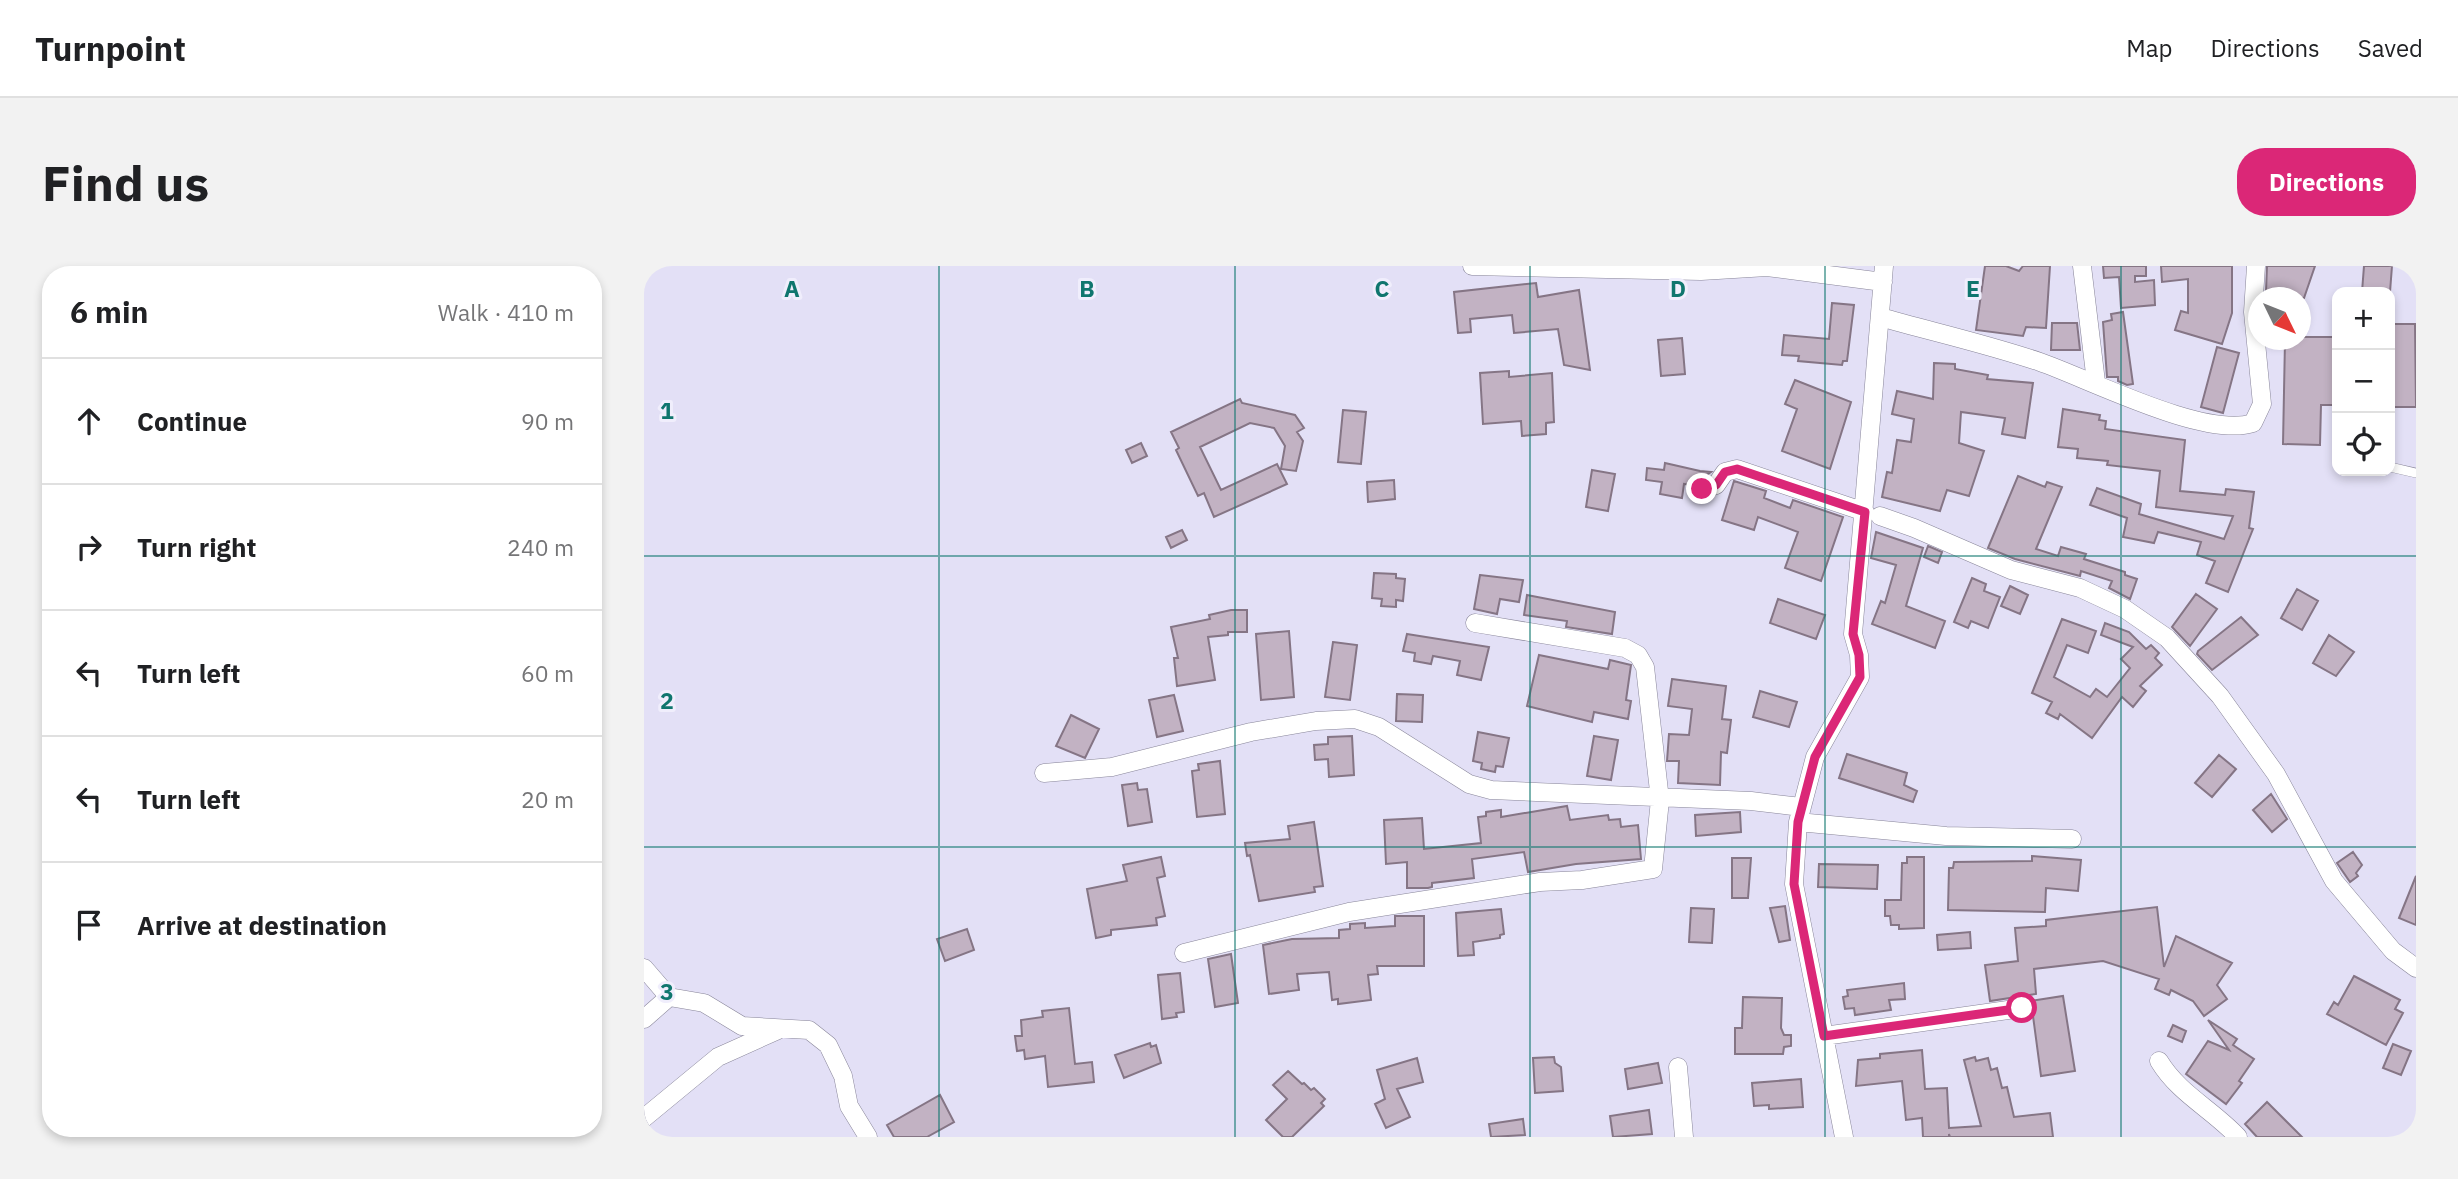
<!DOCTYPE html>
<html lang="en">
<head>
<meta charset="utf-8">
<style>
  body { margin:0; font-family:"IBM Plex Sans",sans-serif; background:#f2f2f2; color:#202124 }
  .controls { position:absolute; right:21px; top:21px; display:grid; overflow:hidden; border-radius:14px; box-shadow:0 4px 10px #0003 }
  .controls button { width:63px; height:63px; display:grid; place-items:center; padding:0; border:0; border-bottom:2px solid #e0e0e0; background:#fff; color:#202124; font:35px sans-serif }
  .compass { position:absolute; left:1604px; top:21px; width:63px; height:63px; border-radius:50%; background:#fff; box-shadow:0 4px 10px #0003; rotate:133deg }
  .stop { position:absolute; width:21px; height:21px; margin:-16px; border:5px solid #db2777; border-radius:50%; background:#fff }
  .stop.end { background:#db2777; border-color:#fff; box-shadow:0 2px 7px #0008 }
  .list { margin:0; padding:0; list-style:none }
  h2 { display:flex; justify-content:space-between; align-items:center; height:91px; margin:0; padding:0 28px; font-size:30px }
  h2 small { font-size:23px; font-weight:400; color:#757577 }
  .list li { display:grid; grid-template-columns:46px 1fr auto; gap:21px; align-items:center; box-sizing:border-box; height:126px; padding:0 28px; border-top:2px solid #e0e0e0 }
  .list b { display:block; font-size:26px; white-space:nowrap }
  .list em { font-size:23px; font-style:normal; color:#757577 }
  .icon { flex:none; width:38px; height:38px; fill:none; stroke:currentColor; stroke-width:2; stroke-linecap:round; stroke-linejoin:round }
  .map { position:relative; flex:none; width:1772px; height:871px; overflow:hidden; border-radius:28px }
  header { display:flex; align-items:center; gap:42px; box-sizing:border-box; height:98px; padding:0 35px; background:#fff; border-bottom:2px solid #e0e0e0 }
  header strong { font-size:33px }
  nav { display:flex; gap:38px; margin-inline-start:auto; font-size:24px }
  .intro { display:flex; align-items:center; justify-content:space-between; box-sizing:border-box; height:168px; padding:0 42px }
  h1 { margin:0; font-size:49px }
  .button { padding:18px 32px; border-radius:28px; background:#db2777; color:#fff; font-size:24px; font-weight:700 }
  main { display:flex; gap:42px; padding:0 42px }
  aside { flex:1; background:#fff; border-radius:28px; box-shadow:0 4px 10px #0003 }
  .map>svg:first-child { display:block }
  .building { fill:#c2b2c3; stroke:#857585; stroke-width:2 }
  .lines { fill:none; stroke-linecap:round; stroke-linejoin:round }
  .lane-casing { stroke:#888599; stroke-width:10 }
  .street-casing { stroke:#888599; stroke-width:19 }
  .lane { stroke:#fff; stroke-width:9 }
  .street { stroke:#fff; stroke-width:18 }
  .route { stroke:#db2777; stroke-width:9 }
  .grid { fill:none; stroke:#0f766e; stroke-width:2; stroke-opacity:0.55 }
  .grid-label { font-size:23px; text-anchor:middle; font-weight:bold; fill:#0f766e; stroke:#f0eefc; stroke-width:6; stroke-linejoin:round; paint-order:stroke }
</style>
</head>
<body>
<header>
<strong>Turnpoint</strong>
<nav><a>Map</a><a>Directions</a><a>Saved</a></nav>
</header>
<div class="intro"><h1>Find us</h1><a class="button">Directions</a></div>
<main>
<aside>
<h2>6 min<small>Walk · 410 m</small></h2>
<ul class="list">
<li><svg class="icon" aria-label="ahead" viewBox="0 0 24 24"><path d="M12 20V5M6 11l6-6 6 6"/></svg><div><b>Continue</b></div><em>90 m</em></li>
<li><svg class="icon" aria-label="right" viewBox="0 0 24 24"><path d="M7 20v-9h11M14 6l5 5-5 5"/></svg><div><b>Turn right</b></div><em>240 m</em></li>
<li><svg class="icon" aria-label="left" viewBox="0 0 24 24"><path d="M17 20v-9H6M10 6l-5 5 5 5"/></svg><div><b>Turn left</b></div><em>60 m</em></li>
<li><svg class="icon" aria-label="left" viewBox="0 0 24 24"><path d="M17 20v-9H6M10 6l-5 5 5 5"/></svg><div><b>Turn left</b></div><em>20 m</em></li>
<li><svg class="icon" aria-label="arrive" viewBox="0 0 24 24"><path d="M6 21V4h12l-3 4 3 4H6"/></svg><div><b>Arrive at destination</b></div></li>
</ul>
</aside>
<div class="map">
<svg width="1772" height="871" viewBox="0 0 1772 871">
  <rect width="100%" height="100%" fill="#e3e0f6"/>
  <path class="building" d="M1341,0h21l13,5 4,-5h27l-4,62 -20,-1 -3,9 -47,-6z
    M1459,0h43v10h-11v6l19,-2 1,25 -34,3 -2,-31 -15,1z
    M1517,0h71v47l-10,31 -47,-14 6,-19 7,2v-34l-26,3z
    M1623,0h48l-11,32h-30l1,-3 -9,-3z
    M1720,0h28l-2,26h-28z
    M892,17l2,14 41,-7 11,80 -26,-5 -6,-36 -44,4 -2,-18 -42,4 1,13 -13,1 -4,-41z
    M1188,37l22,2 -7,56h-4l-1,4 -44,-4 1,-5 -17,-1 2,-20 45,4z
    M1479,46l10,72 -6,1 -9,-4v-4h-11l-4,-55 9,-2 -1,-6z
    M1408,57h25l3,27h-29z
    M1746,58h25l1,83h-26z
    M1656,71h37v68h-16l-1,40 -37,-1 2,-104z
    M1038,72l3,36 -24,2 -3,-36z
    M1573,81l22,6 -16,60 -22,-6z
    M1290,97l21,1v5l33,6 -1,4 46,4 -8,55 -23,-4 3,-16 -44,-6 -2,31 25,8 -15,45 -22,-6 -7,21 -58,-14 5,-25 5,1 5,-33 14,2 3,-23 -22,-5 5,-23 36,8z
    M865,105v6l43,-4 2,49 -8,1v11l-24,2 -1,-15 -38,3 -3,-51z
    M1151,114l56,22 -21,67 -48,-18 15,-42 -12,-5z
    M596,133l2,4 53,12 9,13 -7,4 6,9 -7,30 -15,-2 4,-23 -11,-18 -24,-5 -50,24 21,43 56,-26 10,20 -73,33 -10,-24 -6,3 -22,-46 3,-2 -8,-16z
    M1419,143l37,6 -1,5 7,1 -1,8 80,11 -5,51 45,4 1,-6 28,3 -5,36 4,1 -25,63 -22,-9 9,-22 -18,-6 4,-13 -43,-10 -4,11 -31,-6 4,-19 -37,-13 7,-17 44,16 -2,10 85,25 9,-23 -77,-9 4,-36 -53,-6 1,-4 -31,-3 1,-9 -20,-2z
    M699,144l23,2 -5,52 -23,-2z
    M497,177l6,13 -15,7 -6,-13z
    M1021,197l35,8 11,1 -20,13 -7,-1 -2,14 -22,-4 2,-12 -16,-2 1,-12 17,2z
    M948,204l23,4 -7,37 -22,-4z
    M1374,210l27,11 2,-5 15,5 -26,62 22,7 3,-9 25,7 -2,5 41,13v3l12,4 -7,20 -21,-11 3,-7 -31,-10 -1,5 -65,-17 -27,-11z
    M750,214l1,19 -27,3 -1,-20z
    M1090,215l32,10 -2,7 26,10 3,-8 50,17 -22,64 -36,-13 13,-36 -40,-15 -4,13 -32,-10z
    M538,264l5,10 -16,8 -5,-11z
    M1232,266l47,16 -17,58 39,15 -10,27 -63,-24 9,-23 4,2 11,-38 -25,-7z
    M1284,280l14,6 -4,11 -14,-6z
    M730,307l22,1v4l9,1 -2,22 -7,-1v7l-15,-1 1,-7 -10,-1z
    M836,309l43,5 -4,22 -19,-3 -3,15 -23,-5z
    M1328,312l14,6 -2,7 16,6 -12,31 -17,-7 -3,7 -14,-6z
    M1366,320l18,9 -8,19 -19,-8z
    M1653,323l21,12 -16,29 -21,-12z
    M1552,328l21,15 -27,37 -18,-19z
    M883,329l88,17 -3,22 -46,-7 1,-6 -43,-6z
    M1134,333l47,16 -9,24 -46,-16z
    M587,344h16v22h-19v3l-20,2 7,43 -38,6 -3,-28h4l-7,-31 39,-8 -1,-4z
    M1597,351l17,18 -46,35 -15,-16 1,-3z
    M1418,353l34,12 -8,22 -21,-8 -13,32 36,20 6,-8 11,8 23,-29 -9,-9 12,-12 -32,-12 4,-12 24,9 17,17 5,-4 8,8 -4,5 7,7 -22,21 6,5 -13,16 -11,-10 -30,41 -32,-24 -2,5 -12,-6 6,-11 -20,-9z
    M645,365l5,66 -33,3 -5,-66z
    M763,368l82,13 -8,33 -24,-5 3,-14 -27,-5 -2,8 -17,-3 1,-8 -12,-2z
    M1685,369l25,17 -18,24 -23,-13z
    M689,376l24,3 -7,55 -25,-3z
    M895,389l69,14 2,-9 21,5 -5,35 5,1 -3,18 -34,-7 -2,10 -65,-16z
    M1028,413l54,7 -4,33 9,1 -4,33 -6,-1 -1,33 -42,-2 1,-22h-12l2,-27 20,1 3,-26 -24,-3z
    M1116,425l37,11 -8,25 -36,-10z
    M753,428l26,1 -1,27 -26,-1z
    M530,429l9,36 -26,6 -8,-37z
    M427,449l28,14 -14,29 -29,-12z
    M834,466l31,6 -6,29 -7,-1 -1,6 -14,-3 1,-6 -9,-2z
    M708,470l2,39 -25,2 -1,-18 -13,1 -1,-15 14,-1v-7z
    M950,470l24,4 -7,40 -24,-4z
    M1203,488l60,19 -3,12 13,6 -4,11 -74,-24z
    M1575,489l17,14 -24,28 -17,-14z
    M576,495l5,53 -28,3 -5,-46 7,-1 -1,-6z
    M493,517l1,7 9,-1 5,33 -24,4 -6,-41z
    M1627,528l16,25 -15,13 -19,-22z
    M923,540l3,14 38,-5 1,5 11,-1 1,8 17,-2 3,34 -65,5 -48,8 -4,-20 -52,7 2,19 -42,5v4l-4,1h-21v-26l-21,2 -2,-44 38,-2 2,31 57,-6 -3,-26 8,-1v-4l15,-2v7z
    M1096,546l1,20 -45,4 -1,-21z
    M670,556l9,64 -9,1 1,5 -56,9 -9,-46 -3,1 -2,-13 45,-4 -2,-13z
    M1709,586l9,13 -6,8 2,3 -8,6 -13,-19z
    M1388,590l49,4 -3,31 -32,-3 -1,24 -97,-2 1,-42h4l1,-6 78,-1z
    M517,591l4,19 -8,2 8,38 -9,2 1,7 -46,5v5l-15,3 -9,-49 40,-8 -4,-16z
    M1263,591h17v71l-25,1v-4h-8l-1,-9h-5v-16h16l1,-37h5z
    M1088,592h19l-3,40h-16z
    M1175,598l59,1 -1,24 -59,-2z
    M1772,610v49l-17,-7z
    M1141,640l5,34 -11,2 -9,-34z
    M1513,641l7,60 12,-31 56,27 -15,22 10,14 -23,17 -11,-15 -22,-11 -2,5 -14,-6 4,-10 -56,-18 -69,8 2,25 -46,7 -5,-36 33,-4 -3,-33 31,-2v-6z
    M1047,642l23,1 -2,34 -23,-1z
    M857,643l3,25 -4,1v3l-27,4 1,13 -16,1 -2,-43z
    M751,650h29v50h-47l1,8 -10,1 3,25 -33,4v-5l-6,1 -3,-28 -32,2 2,16 -30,4 -6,-49 29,-6 47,-1v-8l11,-1v-5l15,-1v5l30,-2z
    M323,663l7,21 -29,11 -8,-22z
    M1326,666l1,16 -33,2 -1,-15z
    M587,688l7,49 -23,4 -7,-48z
    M536,707l4,39 -8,1 1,4 -15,2 -4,-44z
    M1710,710l46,24 -5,9 8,4 -17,32 -59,-31 7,-12 4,3z
    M1260,717l1,16 -16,1 2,10 -36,5 -1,-7 -9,1 -2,-12 5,-1 -1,-6z
    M1419,730l12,75 -34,5 -10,-75z
    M1099,731l39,1 -1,30 3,7h7v11l-7,1 -1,7h-48v-26h7z
    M425,742l6,56 17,-2 2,20 -46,5 -3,-31 -20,3 -1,-9 -7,1 -2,-15h7l-1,-16 22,-3 -1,-6z
    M1564,754l29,19 -4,6 21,14 -15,22 3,2 -16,21 -40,-30 22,-33 21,9z
    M1529,759l13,6 -4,11 -14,-6z
    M506,777l1,4 5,-2 5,18 -37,15 -9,-23z
    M1749,778l18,7 -10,24 -18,-7z
    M1278,784l3,39 22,-1 2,40 32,-2 -17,-66 11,-3 1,4 12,-3 3,12 6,-2 5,20 5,-1 7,30 36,-4 3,24h-103l-1,-3v3h-26l-1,-19 -16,2 -4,-39 -46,5 2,-26 22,-2v-4z
    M910,791l1,6 6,4 2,24 -28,2 -2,-35z
    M773,792l6,24 -26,7 13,28 -24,11 -11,-24 10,-5 -8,-29z
    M1014,797l4,20 -34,6 -3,-20z
    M644,805l14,13 2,-1 7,7 3,-2 11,11 -4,4 3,3 -32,31h-9l-17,-17 21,-21 -14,-14z
    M1157,813l2,28 -34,2v-4l-15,1 -2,-23z
    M296,829l14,27 -27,15h-33l-7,-12z
    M1623,836l35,35h-45l-12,-13z
    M1005,844l3,24 -39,3 -3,-21z
    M879,853l2,16 -34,2 -2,-13z"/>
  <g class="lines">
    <defs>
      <path id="lane" d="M1746,201l26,6"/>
      <path id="street" d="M828,0l229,5 66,-4 116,15
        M1438,0l14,116
        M1236,51c53,15 107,27 160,45 49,17 165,77 213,61l9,-19 -9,-92 3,-46
        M1058,223l14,-4 9,-13 12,-3 128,43
        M1236,250l34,12 97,42 69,18 45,21 42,29 53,58 56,78 58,107 59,70 23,17
        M400,507l68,-6 139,-35 65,-11 39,-2 24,8 90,57 22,6 260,11 50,6
        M1154,556l148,14 126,3
        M540,687l165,-41 191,-30 42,-2 71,-11 7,-69 -15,-133 -7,-12 -13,-7 -150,-25
        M0,702l25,29 35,6 38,23 67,4 19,15 15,31 6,30 19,31
        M0,753l25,-22
        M1180,770l198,-28
        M1515,795c20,33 53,48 79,76
        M1034,801l6,70
        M0,852l74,-61 60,-27
        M1200,871l-50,-253 4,-62 17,-65 45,-80 -1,-22 -6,-21 31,-368"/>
    </defs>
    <use href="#lane" class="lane-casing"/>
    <use href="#street" class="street-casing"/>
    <use href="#lane" class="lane"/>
    <use href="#street" class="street"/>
  </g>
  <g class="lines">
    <path class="route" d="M1058,223l14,-4 9,-13 12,-3 128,43 -12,122 6,21 1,22 -45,80 -17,65 -4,62 30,152 198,-28"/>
  </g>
  <path class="grid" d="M295,0v871M591,0v871M886,0v871M1181,0v871M1477,0v871M0,290h1772M0,581h1772"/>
  <g class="grid-label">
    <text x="148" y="31">A</text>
    <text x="443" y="31">B</text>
    <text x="738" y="31">C</text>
    <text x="1034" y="31">D</text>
    <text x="1329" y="31">E</text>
    <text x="23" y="153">1</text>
    <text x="23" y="443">2</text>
    <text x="23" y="734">3</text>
  </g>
</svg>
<div class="controls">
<button>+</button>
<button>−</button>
<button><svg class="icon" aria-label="locate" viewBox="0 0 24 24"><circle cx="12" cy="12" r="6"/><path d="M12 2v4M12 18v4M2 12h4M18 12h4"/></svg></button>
</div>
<svg class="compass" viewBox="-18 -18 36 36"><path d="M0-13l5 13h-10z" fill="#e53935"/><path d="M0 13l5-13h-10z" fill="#757577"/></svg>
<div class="stop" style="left:1378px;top:742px"></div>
<div class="stop end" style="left:1058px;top:223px"></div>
</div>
</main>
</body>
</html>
